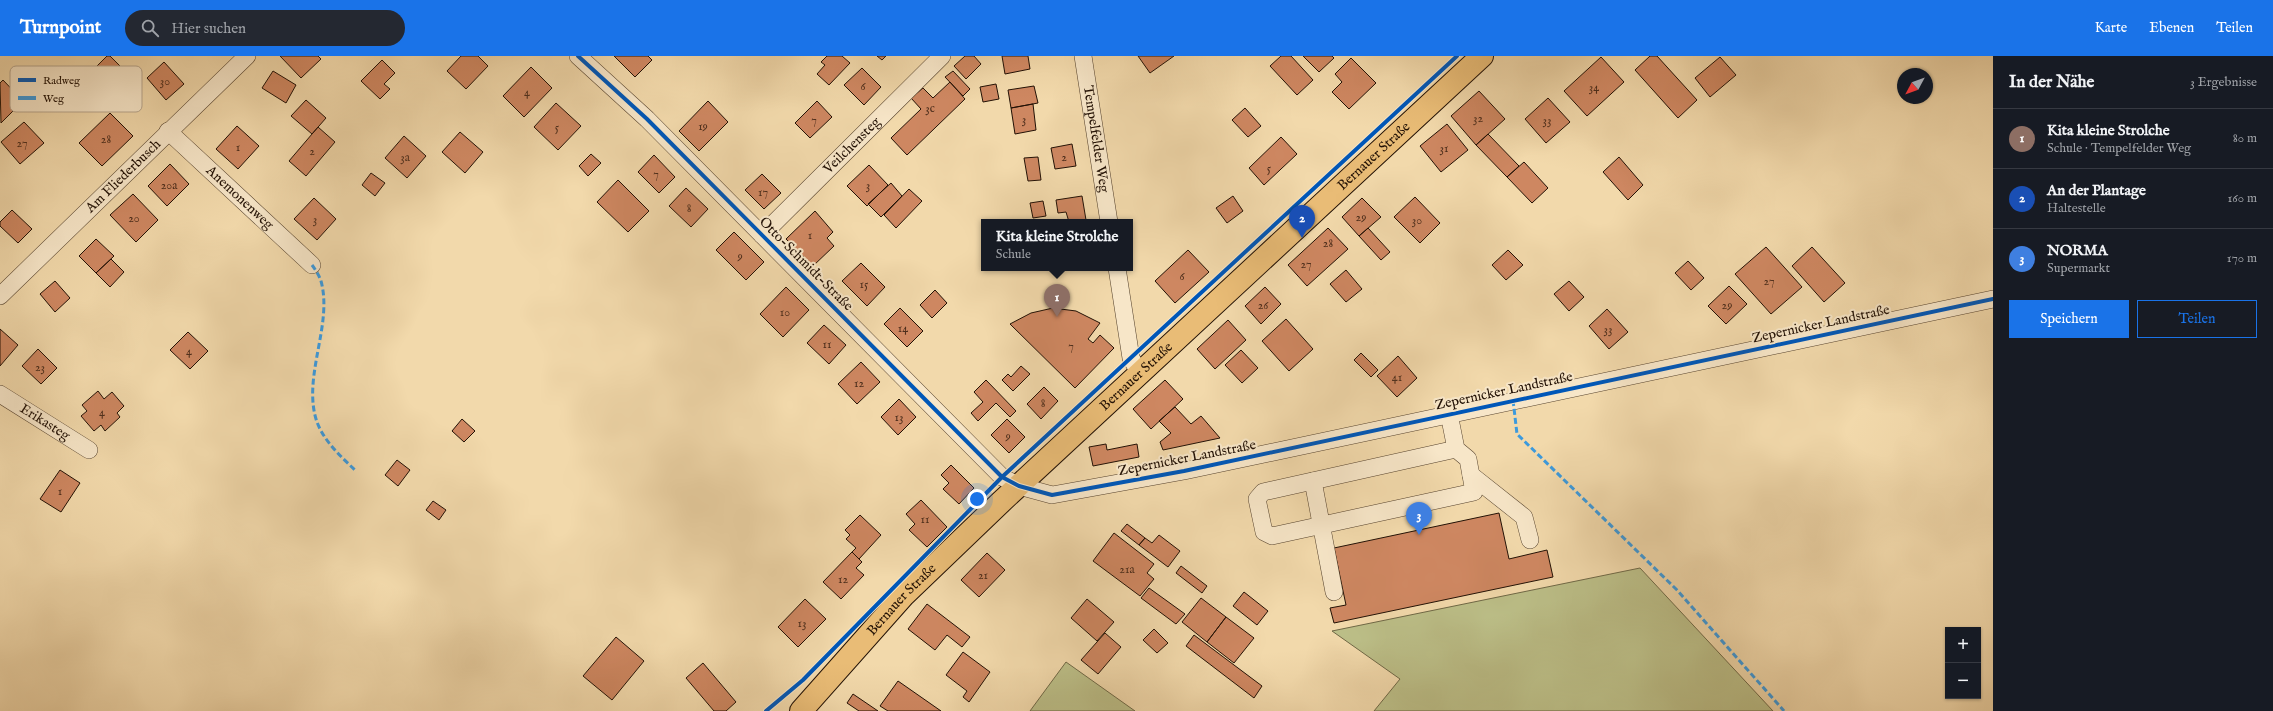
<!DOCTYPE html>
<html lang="de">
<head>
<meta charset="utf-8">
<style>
  body { margin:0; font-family:"IM FELL English",serif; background:#242831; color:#f1f3f6 }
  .controls { position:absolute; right:12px; bottom:12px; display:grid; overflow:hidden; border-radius:0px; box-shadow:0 1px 3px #0004 }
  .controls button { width:36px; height:36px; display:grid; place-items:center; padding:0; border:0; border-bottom:1px solid #363941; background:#171b24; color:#f1f3f6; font:20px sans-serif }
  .compass { position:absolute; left:1897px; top:12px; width:36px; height:36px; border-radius:50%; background:#171b24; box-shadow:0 1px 3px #0004; rotate:229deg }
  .you { position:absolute; left:977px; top:443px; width:14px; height:14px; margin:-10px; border:3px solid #fff; border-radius:50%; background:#1a73e8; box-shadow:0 0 0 6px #1a73e833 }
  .badge { display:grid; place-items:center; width:26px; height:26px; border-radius:50%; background:#1a73e8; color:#fff; font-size:13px; font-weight:700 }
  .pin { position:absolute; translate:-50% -33px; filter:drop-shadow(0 1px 2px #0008) }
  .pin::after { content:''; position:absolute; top:21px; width:14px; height:12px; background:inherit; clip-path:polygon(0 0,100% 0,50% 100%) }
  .popup { position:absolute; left:981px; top:163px; width:152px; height:52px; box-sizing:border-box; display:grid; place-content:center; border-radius:0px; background:#171b24; filter:drop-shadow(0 1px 3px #0005); font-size:13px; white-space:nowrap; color:#9ea1a6 }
  .popup b { font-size:15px; color:#f1f3f6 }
  .popup::after { content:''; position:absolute; left:50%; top:100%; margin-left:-8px; border:8px solid transparent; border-top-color:#171b24 }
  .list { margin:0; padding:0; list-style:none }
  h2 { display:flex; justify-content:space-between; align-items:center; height:52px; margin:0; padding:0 16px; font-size:17px }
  h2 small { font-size:13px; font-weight:400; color:#9ea1a6 }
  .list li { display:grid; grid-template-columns:26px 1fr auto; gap:12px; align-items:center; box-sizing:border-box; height:60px; padding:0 16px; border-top:1px solid #363941 }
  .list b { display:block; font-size:15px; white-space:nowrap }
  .list p { margin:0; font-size:13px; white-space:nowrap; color:#9ea1a6 }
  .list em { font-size:13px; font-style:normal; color:#9ea1a6 }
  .actions { display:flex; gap:8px; padding:12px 16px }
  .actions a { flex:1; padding:9px 0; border:1px solid #1a73e8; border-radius:0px; text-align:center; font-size:14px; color:#1a73e8 }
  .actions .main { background:#1a73e8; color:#fff }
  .icon { flex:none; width:22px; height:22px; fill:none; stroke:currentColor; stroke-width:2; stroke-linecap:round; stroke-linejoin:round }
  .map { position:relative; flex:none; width:1993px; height:655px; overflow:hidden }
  header { display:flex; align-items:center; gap:24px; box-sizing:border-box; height:56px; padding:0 20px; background:#1a73e8; color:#fff }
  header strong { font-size:19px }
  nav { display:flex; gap:22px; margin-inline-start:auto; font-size:14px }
  .search { width:280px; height:36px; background:#242831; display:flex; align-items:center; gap:10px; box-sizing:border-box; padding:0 14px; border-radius:22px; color:#9ea1a6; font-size:15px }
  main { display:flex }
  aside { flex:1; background:#171b24 }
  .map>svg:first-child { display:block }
  .green { fill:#bcbf88; stroke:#6f6846 }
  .building { fill:#ce8761; stroke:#221105 }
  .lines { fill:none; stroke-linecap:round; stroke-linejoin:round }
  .minor-casing { stroke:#56432e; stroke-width:18 }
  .major-casing { stroke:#221105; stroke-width:24 }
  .minor { stroke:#f7e6c8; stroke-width:17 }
  .major { stroke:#e9bc76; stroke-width:22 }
  .quiet { stroke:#3c9add; stroke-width:3; stroke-dasharray:6 3; stroke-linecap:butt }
  .cycleway-casing { stroke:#f7e6c8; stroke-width:6 }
  .cycleway { stroke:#0057b8; stroke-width:4 }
  .labels { text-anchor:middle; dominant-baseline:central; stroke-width:4; stroke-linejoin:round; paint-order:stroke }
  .number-label { font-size:12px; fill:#4d2e1c }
  .street-label { font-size:14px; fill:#221105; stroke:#f7e6c8 }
  .key { fill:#f7e6c8; stroke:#b7a68e; stroke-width:1 }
  .key-label { font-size:11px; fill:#221105 }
</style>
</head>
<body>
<header>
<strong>Turnpoint</strong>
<div class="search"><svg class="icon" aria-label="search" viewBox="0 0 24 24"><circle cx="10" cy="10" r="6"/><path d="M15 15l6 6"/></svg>Hier suchen</div>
<nav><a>Karte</a><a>Ebenen</a><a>Teilen</a></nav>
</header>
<main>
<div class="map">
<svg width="1993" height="655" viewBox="0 0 1993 655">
  <rect width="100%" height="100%" fill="#f2d9ab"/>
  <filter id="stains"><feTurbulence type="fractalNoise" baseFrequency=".005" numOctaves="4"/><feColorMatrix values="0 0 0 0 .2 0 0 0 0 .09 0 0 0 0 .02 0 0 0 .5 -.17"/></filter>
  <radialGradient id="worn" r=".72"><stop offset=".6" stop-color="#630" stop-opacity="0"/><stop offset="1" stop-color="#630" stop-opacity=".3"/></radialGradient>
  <path class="green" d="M1640,512l133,143h-399l26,-32 -68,-48z
    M1066,606l69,49h-105z"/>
  <path class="building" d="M107,0h3l21,21 -17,17 -22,-23z
    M280,0h38l3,3 -20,19z
    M461,0h17l10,10 -22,23 -19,-18z
    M614,0h34l4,4 -17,17z
    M827,0h15l8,7 -21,22 -12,-11 8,-9 -4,-3z
    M877,0h9l-4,4z
    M965,0h9l7,8 -15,15 -12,-13z
    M1002,0h26l2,13 -25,5z
    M1138,0h36l-24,17z
    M1281,0h10l22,24 -16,15 -27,-29z
    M1303,0h29l2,2 -15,14z
    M1650,0h7l40,44 -19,18 -43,-48z
    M1601,1l23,25 -37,34 -23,-25z
    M1720,1l16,18 -26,22 -15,-19z
    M1351,2l25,25 -27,26 -17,-17 10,-10 -7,-8z
    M382,4l13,13 -11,11 6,5 -10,10 -19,-18z
    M164,6l20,22 -18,16 -19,-22z
    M531,11l21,21 -28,29 -21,-21z
    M862,12l19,19 -17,18 -20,-20z
    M273,15l23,14 -10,18 -24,-15z
    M953,15l17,18 -7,7 -18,-19z
    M3,24l20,21 -22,22 -1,-40z
    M950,26l15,17 -58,56 -16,-17 30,-29 -10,-11 12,-10 10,10z
    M996,28l3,15 -16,3 -3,-15z
    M1034,30l4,17 -27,5 -3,-18z
    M1479,35l26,28 -29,26 -25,-29z
    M1548,42l22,24 -24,21 -21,-24z
    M306,44l20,18 -14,16 -21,-18z
    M708,45l20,21 -29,29 -20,-20z
    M817,45l15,16 -22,21 -15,-15z
    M556,47l25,23 -23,24 -24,-23z
    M1033,48l3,26 -21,4 -4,-26z
    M1245,52l16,18 -13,11 -16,-17z
    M110,57l23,23 -31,30 -23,-23z
    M24,66l20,21 -24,21 -19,-22z
    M1447,68l21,26 -27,22 -21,-26z
    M237,70l22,20 -21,23 -22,-20z
    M318,71l17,15 -29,34 -17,-15z
    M460,76l23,20 -18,21 -23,-21z
    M1488,78l31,32 -12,11 -31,-32z
    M404,80l22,20 -19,22 -22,-20z
    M1281,81l16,17 -33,31 -15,-17z
    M1072,88l4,22 -21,3 -4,-21z
    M591,98l10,9 -13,13 -9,-10z
    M654,99l21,22 -16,16 -21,-21z
    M1038,101l3,23 -13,1 -4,-23z
    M1619,101l24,28 -15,15 -25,-28z
    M1524,106l24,26 -16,15 -25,-26z
    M170,108l19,20 -22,22 -19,-20z
    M869,109l19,20 -21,21 -20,-20z
    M371,117l14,10 -10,13 -13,-11z
    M762,118l19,19 -17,16 -19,-19z
    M618,124l31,31 -21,21 -31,-30z
    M891,127l11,13 -21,21 -13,-13z
    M686,132l22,21 -17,18 -22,-21z
    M909,133l13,12 -26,27 -12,-13z
    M133,138l25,26 -22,22 -26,-27z
    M1082,140l4,24 -17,2 -3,-10 -8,1 -2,-13z
    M1233,140l10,15 -16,12 -11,-15z
    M1415,141l25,26 -20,20 -26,-26z
    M314,142l22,21 -19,21 -23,-21z
    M1362,142l19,19 -22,19 -17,-19z
    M1043,145l3,15 -13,2 -3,-15z
    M12,154l20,19 -14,14 -18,-17v-4z
    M815,155l18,21 -6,6 7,8 -21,20 -27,-27z
    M1328,172l20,21 -41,37 -19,-21z
    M1368,172l22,24 -9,8 -22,-24z
    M734,176l30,30 -18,18 -30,-30z
    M96,183l18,17 -18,17 -17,-17z
    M1766,191l36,40 -31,27 -36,-40z
    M1812,191l33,36 -21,19 -32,-36z
    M1188,194l21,22 -34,31 -20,-22z
    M1508,194l15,15 -17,15 -14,-15z
    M111,203l13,13 -14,15 -14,-14z
    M1688,205l16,17 -13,12 -16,-17z
    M861,207l24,24 -18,19 -25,-25z
    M1346,214l16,19 -16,13 -16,-18z
    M55,225l15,17 -15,14 -15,-18z
    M1569,225l15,16 -15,14 -15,-17z
    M1729,230l18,18 -21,20 -18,-18z
    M786,231l23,23 -26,27 -23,-23z
    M1265,231l16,17 -20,20 -16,-18z
    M935,234l12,13 -15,15 -12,-13z
    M900,252l23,23 -16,16 -23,-23z
    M1053,252l23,3 24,12 -12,16 5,4 7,-8 14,13 -39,40 -65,-64 21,-11z
    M1607,253l21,23 -19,17 -20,-23z
    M1286,263l27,30 -24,22 -27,-30z
    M1228,264l18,20 -31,29 -18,-20z
    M824,269l22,20 -17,19 -22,-21z
    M0,273l18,16 -18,21z
    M188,276l20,19 -18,18 -20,-19z
    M38,293l19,19 -16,16 -19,-18z
    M1241,294l17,18 -16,15 -17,-18z
    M1361,297l17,17 -7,7 -17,-17z
    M1398,300l19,22 -20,19 -20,-21z
    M861,306l19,20 -23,22 -19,-20z
    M1021,310l9,8 -17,17 -11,-11 6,-6 3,3z
    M986,324l30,31 -6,6 -14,-14 -18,18 -7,-8 12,-11 -9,-10z
    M1165,324l18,19 -32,30 -18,-20z
    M1044,331l14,14 -17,18 -14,-15z
    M98,335l6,8 8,-7 12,14 -7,7 3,4 -15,14 -4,-6 -7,6 -13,-15 6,-5 -5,-6z
    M899,343l17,18 -18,18 -17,-18z
    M1175,351l16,17 10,-8 19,22 -57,12 -3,-8 11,-9 -12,-12z
    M462,363l13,12 -11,11 -12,-11z
    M1007,363l18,18 -16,16 -18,-18z
    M1106,388l1,6 30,-6 2,13 -46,9 -4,-19z
    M397,404l13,10 -12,16 -13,-11z
    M951,409l23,23 -15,16 -16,-15 6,-6 -8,-8z
    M60,414l20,13 -19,29 -21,-13z
    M921,444l26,27 -20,20 -18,-17 6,-6 -9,-10z
    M433,445l13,9 -7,10 -13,-10z
    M1499,457l10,46 38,-9 6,27 -219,46 -4,-15 16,-3 -12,-57z
    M860,459l21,20 -22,24 -7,-7 4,-4 -10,-9 4,-4 -5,-5z
    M1127,468l18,14 -6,7 -18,-14z
    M1114,477l40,31 -7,9 7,6 -14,17 -47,-35z
    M1159,479l21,16 -12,16 -29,-22 6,-7 7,5z
    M852,496l10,10 -6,6 8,7 -23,24 -18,-17z
    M987,497l18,17 -26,27 -18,-17z
    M1181,510l26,20 -5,7 -26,-20z
    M1149,532l36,26 -9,10 -35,-26z
    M1244,536l24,19 -11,14 -24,-19z
    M1201,542l25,19 -19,25 -25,-20z
    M805,543l21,20 -28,28 -20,-20z
    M1087,543l27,23 -17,19 -26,-23z
    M927,548l43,33 -8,10 -15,-12 -12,15 -27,-21z
    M1226,561l28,21 -20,25 -27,-21z
    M1154,573l14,14 -11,10 -14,-13z
    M1105,577l16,14 -23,27 -17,-14z
    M1194,579l68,51 -8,12 -68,-52z
    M616,581l28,24 -32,39 -29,-24z
    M963,596l27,20 -21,30 -6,-5 4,-6 -21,-16z
    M703,607l33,39 -10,9h-12l-28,-33z
    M898,625l43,30h-53l-8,-5z
    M853,638l25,17h-19l-12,-8z"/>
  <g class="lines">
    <defs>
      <g id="minor">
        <path d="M578,0l69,63 355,358 17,9 33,9 132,-24 809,-172"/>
        <path id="s1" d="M1083,0l26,166"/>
        <path id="s2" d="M168,75l144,134"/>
        <path id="s3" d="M762,179l180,-179"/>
        <path d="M1117,212l14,90 9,16"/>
        <path id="s4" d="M0,240l247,-240"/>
        <path id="s5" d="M0,338l89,56"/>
        <path d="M1449,358l7,35 -193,43 -6,7 7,33 8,4 202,-44 -6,-33 -12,-10"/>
        <path d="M1471,419l53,42 6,23"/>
        <path d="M1313,425l21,111"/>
      </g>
      <g id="major">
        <path id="s6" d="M801,655l103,-116 97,-93 481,-446"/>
      </g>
    </defs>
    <use href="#minor" class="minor-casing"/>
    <use href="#major" class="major-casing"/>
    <use href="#minor" class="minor"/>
    <use href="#major" class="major"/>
    <path class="quiet" d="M312,209c3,4 7,10 9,16 12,43 -18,94 -5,138 6,20 24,37 39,51
      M1513,344l4,34 160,156 107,121"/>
    <defs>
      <path id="cycleway" d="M578,0l69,63 355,358 17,9 33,9 132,-24 809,-172
        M766,655l37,-31 199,-203 455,-421"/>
    </defs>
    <use href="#cycleway" class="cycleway-casing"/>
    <use href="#cycleway" class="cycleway"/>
  </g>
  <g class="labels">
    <g class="number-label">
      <text x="165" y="25">30</text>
      <text x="863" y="30">6</text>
      <text x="1594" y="31">34</text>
      <text x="527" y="36">4</text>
      <text x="930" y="52">3c</text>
      <text x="1478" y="62">32</text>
      <text x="1024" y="63">3</text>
      <text x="814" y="64">7</text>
      <text x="1547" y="64">33</text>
      <text x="703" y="70">19</text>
      <text x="557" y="71">5</text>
      <text x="106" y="83">28</text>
      <text x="22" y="87">27</text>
      <text x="238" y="91">1</text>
      <text x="1444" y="92">31</text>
      <text x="312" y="95">2</text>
      <text x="405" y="101">3a</text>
      <text x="1064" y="101">2</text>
      <text x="1269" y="112">5</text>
      <text x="656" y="118">7</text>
      <text x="169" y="129">20a</text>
      <text x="868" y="129">3</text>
      <text x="763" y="136">17</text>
      <text x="689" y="152">8</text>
      <text x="1361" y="161">29</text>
      <text x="134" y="162">20</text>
      <text x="315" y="163">3</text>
      <text x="1417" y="164">30</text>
      <text x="810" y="179">1</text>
      <text x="1328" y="187">28</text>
      <text x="740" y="200">9</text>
      <text x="1306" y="208">27</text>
      <text x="1182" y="220">6</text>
      <text x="1769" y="225">27</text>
      <text x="864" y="228">15</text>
      <text x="1263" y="249">26</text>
      <text x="1727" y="249">29</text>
      <text x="785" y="256">10</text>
      <text x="903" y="272">14</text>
      <text x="1608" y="273">33</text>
      <text x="827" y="288">11</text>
      <text x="1071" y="290">7</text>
      <text x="189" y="295">4</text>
      <text x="40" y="311">23</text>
      <text x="1397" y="321">41</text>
      <text x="859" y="327">12</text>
      <text x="1043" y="347">8</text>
      <text x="102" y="356">4</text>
      <text x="899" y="361">13</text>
      <text x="1008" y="380">9</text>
      <text x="60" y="435">1</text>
      <text x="925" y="463">11</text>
      <text x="1127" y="513">21a</text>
      <text x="983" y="519">21</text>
      <text x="843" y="523">12</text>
      <text x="802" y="567">13</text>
    </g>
    <g class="street-label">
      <text stroke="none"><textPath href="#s1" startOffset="84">Tempelfelder Weg</textPath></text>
      <text stroke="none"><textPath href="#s3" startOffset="127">Veilchensteg</textPath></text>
      <text stroke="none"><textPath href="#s6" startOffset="798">Bernauer Straße</textPath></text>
      <text stroke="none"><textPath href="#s4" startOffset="172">Am Fliederbusch</textPath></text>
      <text stroke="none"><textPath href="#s2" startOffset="98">Anemonenweg</textPath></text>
      <text transform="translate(806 208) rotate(45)">Otto-Schmidt-Straße</text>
      <text transform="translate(1821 268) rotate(-12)">Zepernicker Landstraße</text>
      <text stroke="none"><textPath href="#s6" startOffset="474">Bernauer Straße</textPath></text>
      <text transform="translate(1504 335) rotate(-12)">Zepernicker Landstraße</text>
      <text stroke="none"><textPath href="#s5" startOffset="53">Erikasteg</textPath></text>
      <text transform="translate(1187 402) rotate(-11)">Zepernicker Landstraße</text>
      <text stroke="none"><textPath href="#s6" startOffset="150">Bernauer Straße</textPath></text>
    </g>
  </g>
  <rect x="10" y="10" width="132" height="46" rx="6" class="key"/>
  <rect x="18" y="22" width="18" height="4" fill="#0057b8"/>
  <rect x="18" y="40" width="18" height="4" fill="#3c9add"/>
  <g class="key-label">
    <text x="43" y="28">Radweg</text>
    <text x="43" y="46">Weg</text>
  </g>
  <rect width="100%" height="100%" filter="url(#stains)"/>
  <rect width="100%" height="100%" fill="url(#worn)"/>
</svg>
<div class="controls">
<button>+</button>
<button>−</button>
</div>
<svg class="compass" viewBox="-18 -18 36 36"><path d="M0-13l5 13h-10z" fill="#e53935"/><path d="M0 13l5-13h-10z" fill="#9ea1a6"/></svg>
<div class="you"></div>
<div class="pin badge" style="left:1057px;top:261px;background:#8d6e63">1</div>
<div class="popup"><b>Kita kleine Strolche</b>Schule</div>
<div class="pin badge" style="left:1302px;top:182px;background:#1a4fb4">2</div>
<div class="pin badge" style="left:1419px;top:479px;background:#3f7fe0">3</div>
</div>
<aside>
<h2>In der Nähe<small>3 Ergebnisse</small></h2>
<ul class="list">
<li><span class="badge" style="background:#8d6e63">1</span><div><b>Kita kleine Strolche</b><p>Schule · Tempelfelder Weg</p></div><em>80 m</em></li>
<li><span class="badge" style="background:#1a4fb4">2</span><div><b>An der Plantage</b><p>Haltestelle</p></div><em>160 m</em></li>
<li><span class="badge" style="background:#3f7fe0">3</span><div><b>NORMA</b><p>Supermarkt</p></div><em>170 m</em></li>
</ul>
<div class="actions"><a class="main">Speichern</a><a>Teilen</a></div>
</aside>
</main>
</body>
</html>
